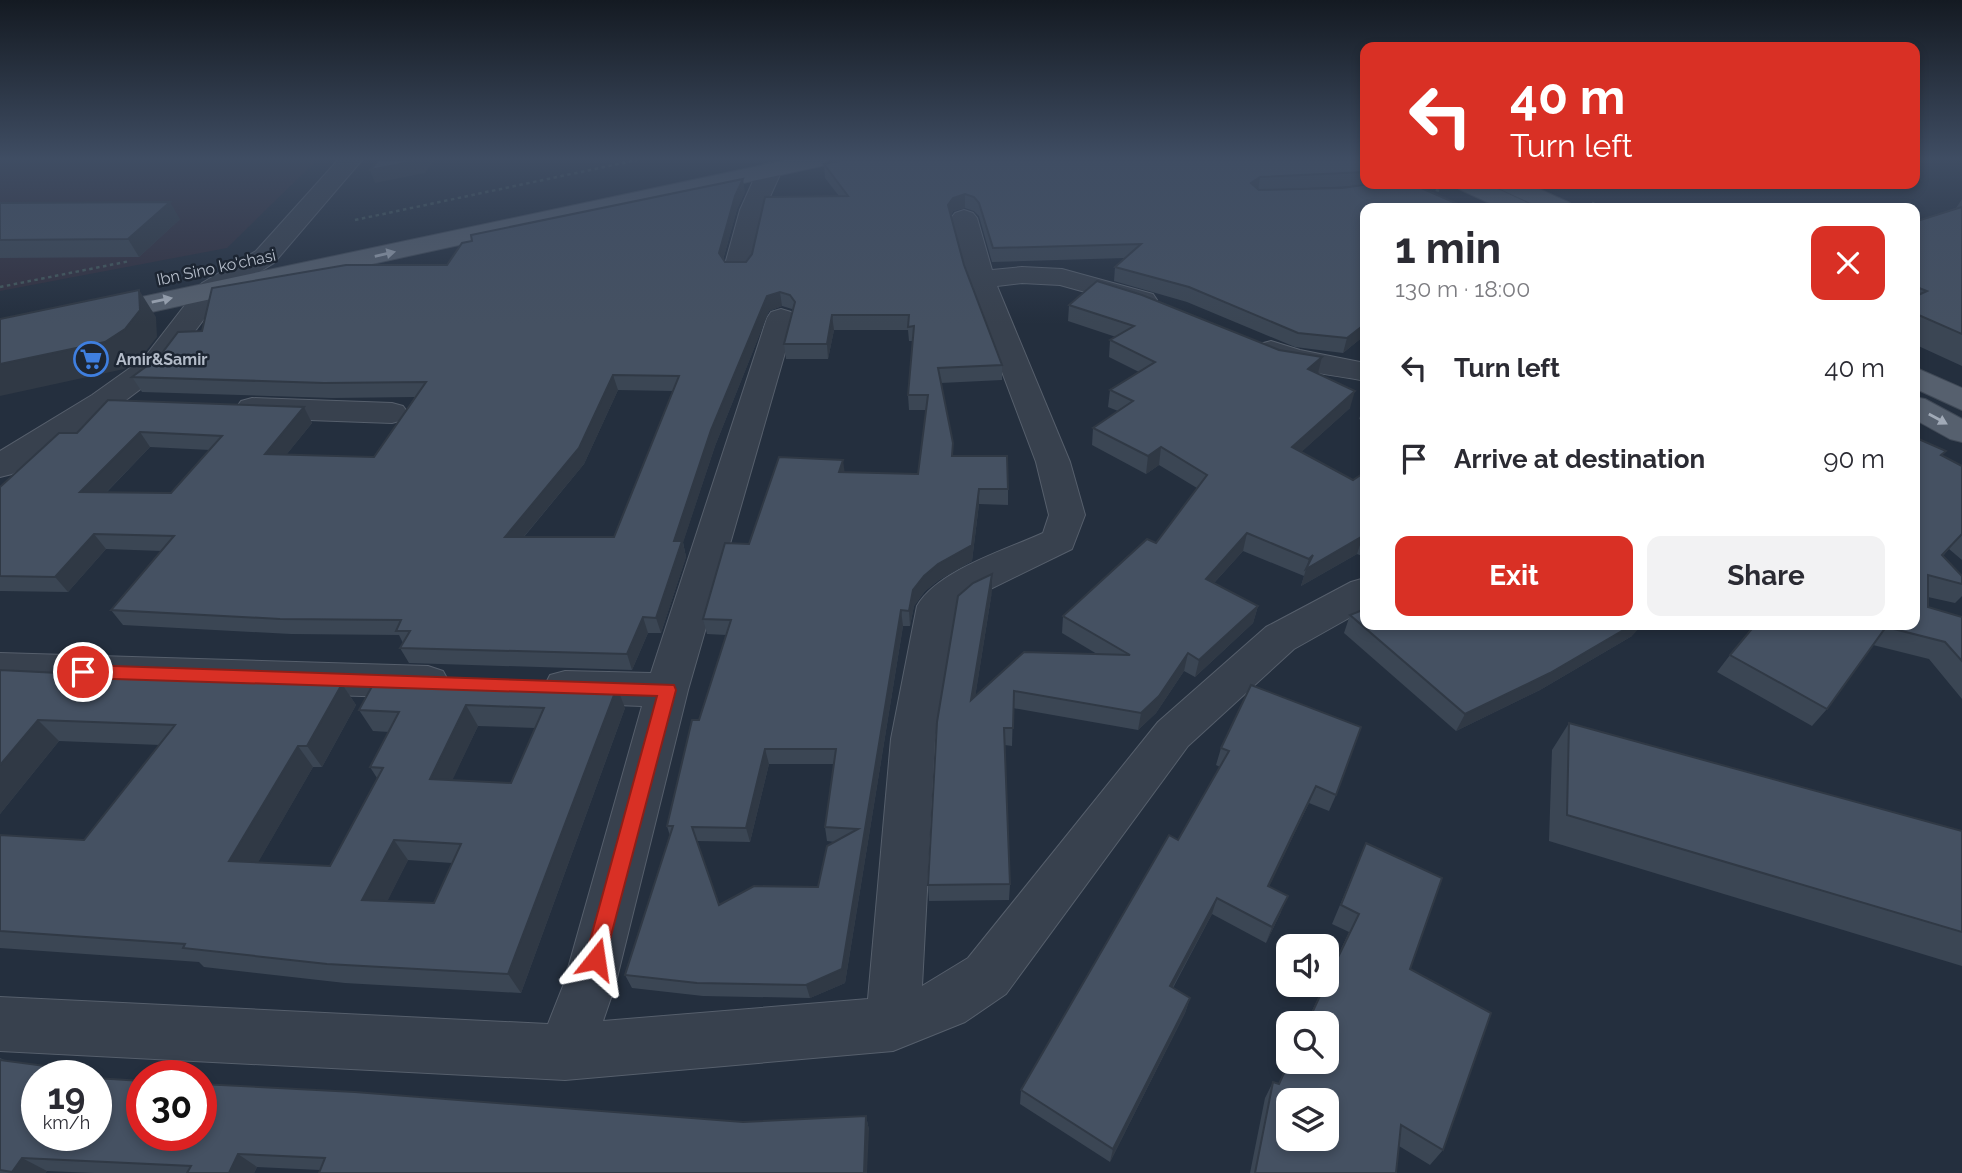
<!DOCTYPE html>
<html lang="en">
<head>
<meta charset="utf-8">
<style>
	body { margin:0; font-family:Raleway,sans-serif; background:#f2f2f3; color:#2b2b33; height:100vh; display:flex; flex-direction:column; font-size:26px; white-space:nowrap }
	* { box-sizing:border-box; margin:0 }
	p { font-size:23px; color:#7c7c81 }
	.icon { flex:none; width:38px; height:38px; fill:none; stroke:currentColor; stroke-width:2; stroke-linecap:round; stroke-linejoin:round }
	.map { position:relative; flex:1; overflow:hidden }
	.panel { position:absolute; left:1360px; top:203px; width:560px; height:427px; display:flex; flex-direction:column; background:#fff; border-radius:14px; box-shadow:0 4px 10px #0003 }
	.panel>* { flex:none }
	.hud { position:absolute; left:1360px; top:42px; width:560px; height:147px; border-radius:14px; box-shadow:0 4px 10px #0003; background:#d93025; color:#fff; overflow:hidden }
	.fabs { position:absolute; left:1276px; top:934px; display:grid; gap:14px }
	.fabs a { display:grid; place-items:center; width:63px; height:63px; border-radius:14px; background:#fff; box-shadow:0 4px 10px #0003; font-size:35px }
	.speed { position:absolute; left:21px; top:1060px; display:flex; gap:14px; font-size:35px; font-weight:700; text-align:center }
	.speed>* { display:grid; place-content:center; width:91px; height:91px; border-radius:50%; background:#fff; box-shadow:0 4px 10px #0003; line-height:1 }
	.speed small { font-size:18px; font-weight:400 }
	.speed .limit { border:10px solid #d22; background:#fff; color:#111 }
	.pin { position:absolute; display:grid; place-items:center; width:60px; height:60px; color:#fff; margin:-30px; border:4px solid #fff; border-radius:50%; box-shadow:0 2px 7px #0007 }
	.me { position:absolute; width:77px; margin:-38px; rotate:15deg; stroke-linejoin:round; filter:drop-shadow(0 0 5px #0008) }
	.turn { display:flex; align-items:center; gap:24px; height:147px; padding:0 35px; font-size:32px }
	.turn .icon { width:91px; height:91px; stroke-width:2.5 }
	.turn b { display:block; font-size:49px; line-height:60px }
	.round { display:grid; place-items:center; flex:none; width:74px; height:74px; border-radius:14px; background:#f2f2f3 }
	.overview { display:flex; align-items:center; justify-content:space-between; height:119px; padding:0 35px }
	h1 { font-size:42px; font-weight:700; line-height:52px }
	.cta { display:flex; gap:14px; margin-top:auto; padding:14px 35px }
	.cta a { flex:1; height:80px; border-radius:14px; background:#d93025; color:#fff; font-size:28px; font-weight:700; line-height:80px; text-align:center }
	.cta a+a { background:#f2f2f3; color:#2b2b33 }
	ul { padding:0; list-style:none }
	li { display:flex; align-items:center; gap:21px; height:91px; padding:0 35px }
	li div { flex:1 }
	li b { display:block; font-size:26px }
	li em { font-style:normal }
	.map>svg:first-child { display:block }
	.medical { fill:#32303f }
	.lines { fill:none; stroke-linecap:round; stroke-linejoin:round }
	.street-casing { stroke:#565f6c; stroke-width:2 }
	.primary-casing { stroke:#414a57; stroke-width:2 }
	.path { stroke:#44595c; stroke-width:2.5; stroke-dasharray:3.5 3.5; stroke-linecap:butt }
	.street { fill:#38414e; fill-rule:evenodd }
	.primary { fill:#56606e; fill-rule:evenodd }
	.wall { fill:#3b4654; fill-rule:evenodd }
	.shaded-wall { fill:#303945 }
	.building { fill:#455162; stroke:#303945; stroke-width:2; fill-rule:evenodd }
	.oneway { fill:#a1aab7 }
	.route { fill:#d93025; stroke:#8d1f18; stroke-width:2 }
	.labels { text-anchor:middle; stroke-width:5; stroke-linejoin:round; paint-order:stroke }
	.far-street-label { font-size:16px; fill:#b4bcc9; stroke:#1d2633 }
	.far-poi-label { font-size:16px; font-weight:bold; fill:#b4bcc9; stroke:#1d2633; text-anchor:start }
</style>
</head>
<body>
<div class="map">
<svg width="1962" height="1173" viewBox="0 0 1962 1173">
	<rect width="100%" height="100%" fill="#242f3e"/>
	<polygon class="medical" points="0,160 317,160 227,248 0,291"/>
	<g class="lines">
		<g class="street-casing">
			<g id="street">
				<polygon points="338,160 362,160 274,263 222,295 166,370 114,409 12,474 0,477 0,451 92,395 144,358 202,283 256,251"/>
				<polygon points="770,163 778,165 782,170 764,210 752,268 748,274 738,276 728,274 724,268 740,210 758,170 762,165"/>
				<path d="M964,210L973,213L977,218L992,270L1022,267L1062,269L1153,294L1157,300L1153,306L1143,308L1060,285L1022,283L997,286L1070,462L1085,515L1072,549L972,598L956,612L935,739L922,986L968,958L1158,722L1266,627L1351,582L1365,578V609L1294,649L1188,746L1006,994L965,1022L893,1051L565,1080L0,1051V997L548,1024L563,986L642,706L565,703L550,699L544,687L550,675L565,671L651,673L767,318L771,312L781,309L791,312L795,318L688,690L615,986L603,1021L868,999L891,739L917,606C938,570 1006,550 1043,533L1049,515L1036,462L967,279L951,218L955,213Z"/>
				<path d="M1271,341L1300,350L1365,363V381C1340,375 1270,370 1256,350L1260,344Z"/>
				<polygon points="252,398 392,403 403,406 408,413 403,420 392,423 252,418 241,415 236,408 241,401"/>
				<polygon points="0,653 428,666 443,671 449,682 443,693 428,698 0,685"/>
			</g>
		</g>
		<g class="primary-casing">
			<g id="primary">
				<polygon points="787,160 829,160 825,165 817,167 0,345 0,327"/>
				<polygon points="1456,184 1487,184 1528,203 1531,208 1500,208 1459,189"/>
				<polygon points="1497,184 1528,184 1570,203 1573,208 1541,208 1500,189"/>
				<polygon points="1914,367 1962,388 1962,410 1914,388"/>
				<polygon points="1914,397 1925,399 1962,419 1962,442 1950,439 1914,419"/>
			</g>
		</g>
		<g class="path">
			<polyline points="1423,184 1439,191"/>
			<polyline points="1592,203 1604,208"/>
			<polyline points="355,220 637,160"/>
			<polyline points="0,287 130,261"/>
		</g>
		<use href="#street" class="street"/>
		<use href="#primary" class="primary"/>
	</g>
	<g class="wall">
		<path d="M1365,160V335L1343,353L1295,347L1187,302L1114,281L1115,267L1125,258L992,262L979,216L974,211L965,208L953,211L951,215L964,265L1002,365V380L941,383L953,443V456L1008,489V505L979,504L972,561L939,580L925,591L914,606L910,626H903L845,983L810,998L703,996L632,988L625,975L670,836L667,826L726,635L707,634L703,619L749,544L844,472L918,474L926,410H909L908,395L913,341H909L908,330H834L828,359H786L784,344L793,311L792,309L782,306L769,311L715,446L683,542L686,557L661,633H648L632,670L409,663L400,648L403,643L399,635L291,634L123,625L111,610L162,551L106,549L68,592L0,591V487L77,433L304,407L312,423L286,455L374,457L415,397L332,398L142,392L132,377L202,331L447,265L745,192L737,209L723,260L725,262H746L839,196L825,178L824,164ZM1356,186L1342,188L1282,189L1333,187ZM618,390L673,391L614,537H524L584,464ZM150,447L210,450L171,493L107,492ZM769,764H834L825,827L827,841L835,842L818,887L719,905L697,841L750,842Z"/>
		<polygon points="1962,199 1962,366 1914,344 1914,222 1956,208"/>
		<polygon points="0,203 180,219 139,257 0,258"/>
		<polygon points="1069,305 1318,373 1350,408 1301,452 1353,480 1365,472 1365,557 1357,554 1301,586 1304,576 1243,551 1214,583 1258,606 1253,623 1195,677 1184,671 1156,713 1138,730 1013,708 1012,746 1005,745 1010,884 1009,900 929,901 928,885 992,591 975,697 1097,654 1062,633 1063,616 1156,543 1197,488 1159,465 1146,474 1092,445 1093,428 1118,411 1108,407 1110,390 1139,372 1109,357 1110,340 1116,337 1068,321"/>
		<polygon points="1365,401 1365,422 1359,419"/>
		<polygon points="1941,456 1962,466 1962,560 1949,549 1943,556 1962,576 1962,596 1955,603 1928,597 1928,607 1962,617 1962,699 1929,659 1873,645 1827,709 1812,726 1717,672 1730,655"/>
		<polygon points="1350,615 1632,636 1540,690 1456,731 1344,633"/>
		<path d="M0,670L80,676L342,684L356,705L322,767H313L258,862L330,866L377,778L370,767L389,732L373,731L359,710L376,679L625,708L521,993L345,983L204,967L199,962L0,948V835L84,840L160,745L59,741L0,814ZM478,726L535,728L511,783L452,780ZM408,860L452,863L434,903L387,901Z"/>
		<polygon points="1569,723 1962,831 1962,966 1549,841 1552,750"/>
		<polygon points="1221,748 1336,795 1329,811 1309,803 1269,886 1281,912 1266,943 1212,914 1173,988 1190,998 1185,1013 1110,1162 1020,1104 1021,1090 1178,840 1220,767 1216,765"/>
		<polygon points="1366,843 1410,969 1443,1150 1430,1165 1399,1146 1396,1173 1250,1173 1265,1098 1273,1082 1279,1083 1288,1062 1326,1062 1326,1024 1306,1024 1324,985 1326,985 1326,981 1349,932 1332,924"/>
		<polygon points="0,1058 37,1076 743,1122 866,1116 869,1130 320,1170 257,1167 254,1173 94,1173 47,1171 45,1173 0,1173"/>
	</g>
	<g class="shaded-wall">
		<polygon points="420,160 435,160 425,173 375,183 370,170"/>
		<polygon points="1365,173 1365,184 1371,184 1362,185"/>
		<polygon points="1260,177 1258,190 1251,183"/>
		<polygon points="743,179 745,192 737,209 721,267 719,253 735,196"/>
		<polygon points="965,194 965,208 953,211 948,219 948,205 953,198"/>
		<polygon points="170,202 180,219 139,257 128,239"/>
		<polygon points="139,290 156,317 157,337 142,356 124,369 0,396 0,364"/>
		<polygon points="780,292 782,306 769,311 715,446 683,543 686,557 661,633 656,618 674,541 711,430 767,296"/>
		<polygon points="832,315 834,330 828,359 827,344"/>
		<polygon points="1365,324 1365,335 1343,353 1347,338"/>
		<polygon points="1322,357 1318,373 1308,369"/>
		<polygon points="613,375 618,390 584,464 511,552 505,537"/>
		<polygon points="1355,391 1350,408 1287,465 1292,447"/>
		<polygon points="304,407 312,423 274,470 265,454"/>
		<polygon points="140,432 150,447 92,507 80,492"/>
		<polygon points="1161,447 1159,465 1146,474 1148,456"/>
		<polygon points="843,460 845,475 839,472"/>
		<polygon points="979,489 979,504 972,561 939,580 925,591 914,606 910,626 909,611 913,590 924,576 938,564"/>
		<polygon points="1247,533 1243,551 1202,596 1206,579"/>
		<polygon points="94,534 106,549 68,592 55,577"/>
		<polygon points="1363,536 1357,554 1301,586 1309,559 1313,555"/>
		<polygon points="992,574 992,591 972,717 971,700"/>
		<polygon points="1258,606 1253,623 1195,677 1199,660"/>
		<polygon points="901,610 903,626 845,983 810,998 806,985 842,969"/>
		<polygon points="643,617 648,633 632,670 627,654"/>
		<polygon points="1632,625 1642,625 1632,636 1540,690 1456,731 1465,714"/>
		<polygon points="1188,653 1184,671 1156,713 1138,730 1141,713"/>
		<polygon points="342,684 356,705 322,767 307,746"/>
		<polygon points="617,687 625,708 521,993 508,974"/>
		<polygon points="466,705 478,726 443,800 430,779"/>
		<polygon points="38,720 59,741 0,814 0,765"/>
		<polygon points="298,746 313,767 248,880 229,861"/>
		<polygon points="765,749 769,764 750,842 746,828"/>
		<polygon points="1316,786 1309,803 1262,902 1268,886"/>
		<polygon points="394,840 408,860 378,920 362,900"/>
		<polygon points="1288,896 1281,912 1266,943 1272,927"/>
		<polygon points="1217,898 1212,914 1165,1001 1170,986"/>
		<polygon points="1190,998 1185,1013 1110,1162 1113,1149"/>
		<polygon points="83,1071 91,1076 80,1076"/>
		<polygon points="866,1116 869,1130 867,1173 864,1173"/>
		<polygon points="238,1154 257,1167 254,1173 229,1173"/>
		<polygon points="22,1158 47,1171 45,1173 14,1173 12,1172"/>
	</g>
	<g class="building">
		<polygon points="379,160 420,160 370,170"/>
		<path d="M845,160H1365V172L1260,177L1251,183L1259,190L1342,188L1370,184H1412L1467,208H1365V324L1347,338L1298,333L1189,287L1115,267L1141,244L993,248L979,203L974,197L965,194L953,198L948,205L964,265L1002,365L938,368L953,443L952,456H1007L1008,489H979L972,545L938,564L924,576L913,590L909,611L901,610L842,969L806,985L697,983L625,975L673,826H667L692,720H699L731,620L703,619L725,543L749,544L779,457L843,460L839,472L918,474L928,395H908L914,326L908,327L909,315H832L827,344H784L795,302L790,295L780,292L767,296L711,430L674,541H682L656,618L643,617L627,654L400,648L410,631H396L401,620L280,619L111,610L174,536L94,534L55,577L0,576V487L59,433H77L108,400L304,407L265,454L374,457L426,382L324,383L132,377L159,357L178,332L202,331L212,288L346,265H447L462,243L472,241L471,235L743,179L735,196L719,253L725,262H746L752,254L765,197L848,196L824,164ZM613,375L679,376L614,537H505L579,448ZM140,432L222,436L171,493L80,492ZM765,749H836L825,827L858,829L827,846L818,887L754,886L719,905L692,827L746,828Z"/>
		<polygon points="170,202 128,239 0,240 0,203"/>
		<polygon points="1962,207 1962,334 1914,313 1914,297 1927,291 1914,286 1914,222"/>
		<polygon points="1097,281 1142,295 1279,350 1322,357 1308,369 1355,391 1292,447 1353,480 1365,472 1365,537 1363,536 1306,569 1313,555 1309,559 1247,533 1206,579 1258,606 1199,660 1188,653 1159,696 1141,713 1014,691 1013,728 1004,728 1010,884 928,885 937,722 958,596 973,583 992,574 971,700 1024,652 1130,655 1063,616 1147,539 1156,543 1207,475 1161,447 1148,456 1093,428 1133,401 1110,390 1155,362 1110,340 1134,326 1069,305"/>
		<polygon points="139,290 140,310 125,329 105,342 0,364 0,319"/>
		<polygon points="1914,437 1946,451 1941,455 1962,466 1962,534 1942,555 1962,576 1962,584 1928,575 1928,607 1962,617 1962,661 1945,642 1886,627 1827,709 1730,655 1755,625 1914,625"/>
		<polygon points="1365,609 1365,625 1632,625 1550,673 1465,714 1350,615"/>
		<path d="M0,670L78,674L76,676L342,684L307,746H298L229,861L330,866L383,768L370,767L399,712L359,710L376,679L617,687L508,974L327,964L183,948L185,944L0,931V835L84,840L175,725L38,720L0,765ZM466,705L544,708L511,783L430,779ZM394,840L461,844L434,903L362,900Z"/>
		<polygon points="1251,685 1361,727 1336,795 1316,786 1268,886 1288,896 1272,927 1217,898 1170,986 1190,998 1113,1149 1021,1090 1169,835 1178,840 1229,751 1221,748"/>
		<polygon points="1569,723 1962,831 1962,932 1567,815"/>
		<path d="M1366,843L1442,878L1410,969L1491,1013L1443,1150L1401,1125L1396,1173H1255L1273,1082L1279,1084L1289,1062H1326V1024H1307L1325,985H1326V982L1359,914L1341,905ZM1288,1101H1326V1139H1288Z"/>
		<polygon points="0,1060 83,1071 80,1076 37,1076 37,1136 96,1136 96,1078 142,1081 142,1136 201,1136 201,1084 355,1092 743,1122 866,1116 864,1173 319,1173 325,1158 238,1154 229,1173 187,1173 191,1166 22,1158 12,1172 0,1170"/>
	</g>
	<defs><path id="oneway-solid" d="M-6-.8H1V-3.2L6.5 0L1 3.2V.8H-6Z" transform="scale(1.75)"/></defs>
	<g class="oneway">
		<use href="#oneway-solid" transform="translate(385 254) rotate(-13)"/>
		<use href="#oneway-solid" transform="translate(162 300) rotate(-12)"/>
		<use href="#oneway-solid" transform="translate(1938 419) rotate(29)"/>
	</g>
	<linearGradient id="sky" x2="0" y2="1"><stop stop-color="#141a22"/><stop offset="0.49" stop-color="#3f4d63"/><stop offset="1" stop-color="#3f4d63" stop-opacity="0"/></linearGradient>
	<rect width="1962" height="324" fill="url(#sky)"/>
	<polygon class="route" points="83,665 674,685 676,690 603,966 596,969 588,966 585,959 657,696 83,678 77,676 75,672 77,667"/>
	<defs>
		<g id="supermarket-ring" transform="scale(1.75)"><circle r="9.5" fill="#1d2633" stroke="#3f7fe0" stroke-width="1.5"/><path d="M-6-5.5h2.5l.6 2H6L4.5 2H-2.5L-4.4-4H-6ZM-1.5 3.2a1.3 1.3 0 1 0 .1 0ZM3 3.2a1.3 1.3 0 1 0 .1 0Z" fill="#3f7fe0"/></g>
	</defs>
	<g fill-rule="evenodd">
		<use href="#supermarket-ring" x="91" y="359"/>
	</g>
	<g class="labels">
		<g class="far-street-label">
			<text transform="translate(216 267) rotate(-12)" y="6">Ibn Sino ko'chasi</text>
		</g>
		<g class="far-poi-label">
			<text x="116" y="365">Amir&amp;Samir</text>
		</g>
	</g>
</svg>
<div class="fabs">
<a><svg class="icon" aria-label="sound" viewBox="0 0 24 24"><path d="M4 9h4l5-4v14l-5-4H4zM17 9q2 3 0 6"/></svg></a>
<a><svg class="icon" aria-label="search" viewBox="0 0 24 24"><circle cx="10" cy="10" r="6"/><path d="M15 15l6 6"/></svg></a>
<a><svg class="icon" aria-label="layers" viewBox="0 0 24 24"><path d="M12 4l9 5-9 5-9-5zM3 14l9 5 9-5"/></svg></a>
</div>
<div class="speed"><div>19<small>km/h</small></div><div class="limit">30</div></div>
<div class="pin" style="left:83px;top:672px;background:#d93025"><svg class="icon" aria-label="arrive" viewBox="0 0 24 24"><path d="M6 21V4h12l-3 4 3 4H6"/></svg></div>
<svg class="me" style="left:596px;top:959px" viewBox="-20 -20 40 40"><path d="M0-17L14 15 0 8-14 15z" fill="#d93025" stroke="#fff" stroke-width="4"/></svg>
<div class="hud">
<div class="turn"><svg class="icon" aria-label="left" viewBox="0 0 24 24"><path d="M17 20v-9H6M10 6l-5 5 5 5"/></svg><div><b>40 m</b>Turn left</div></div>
</div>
<section class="panel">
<div class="overview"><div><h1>1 min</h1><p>130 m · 18:00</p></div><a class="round" style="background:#d93025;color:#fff"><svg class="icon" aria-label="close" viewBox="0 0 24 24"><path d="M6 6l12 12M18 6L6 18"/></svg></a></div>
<ul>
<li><svg class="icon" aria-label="left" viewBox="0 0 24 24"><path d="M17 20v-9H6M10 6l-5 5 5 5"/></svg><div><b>Turn left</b></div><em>40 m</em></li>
<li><svg class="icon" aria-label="arrive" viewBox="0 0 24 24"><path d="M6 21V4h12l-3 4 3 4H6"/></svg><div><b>Arrive at destination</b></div><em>90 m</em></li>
</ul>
<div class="cta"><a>Exit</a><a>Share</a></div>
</section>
</div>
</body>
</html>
